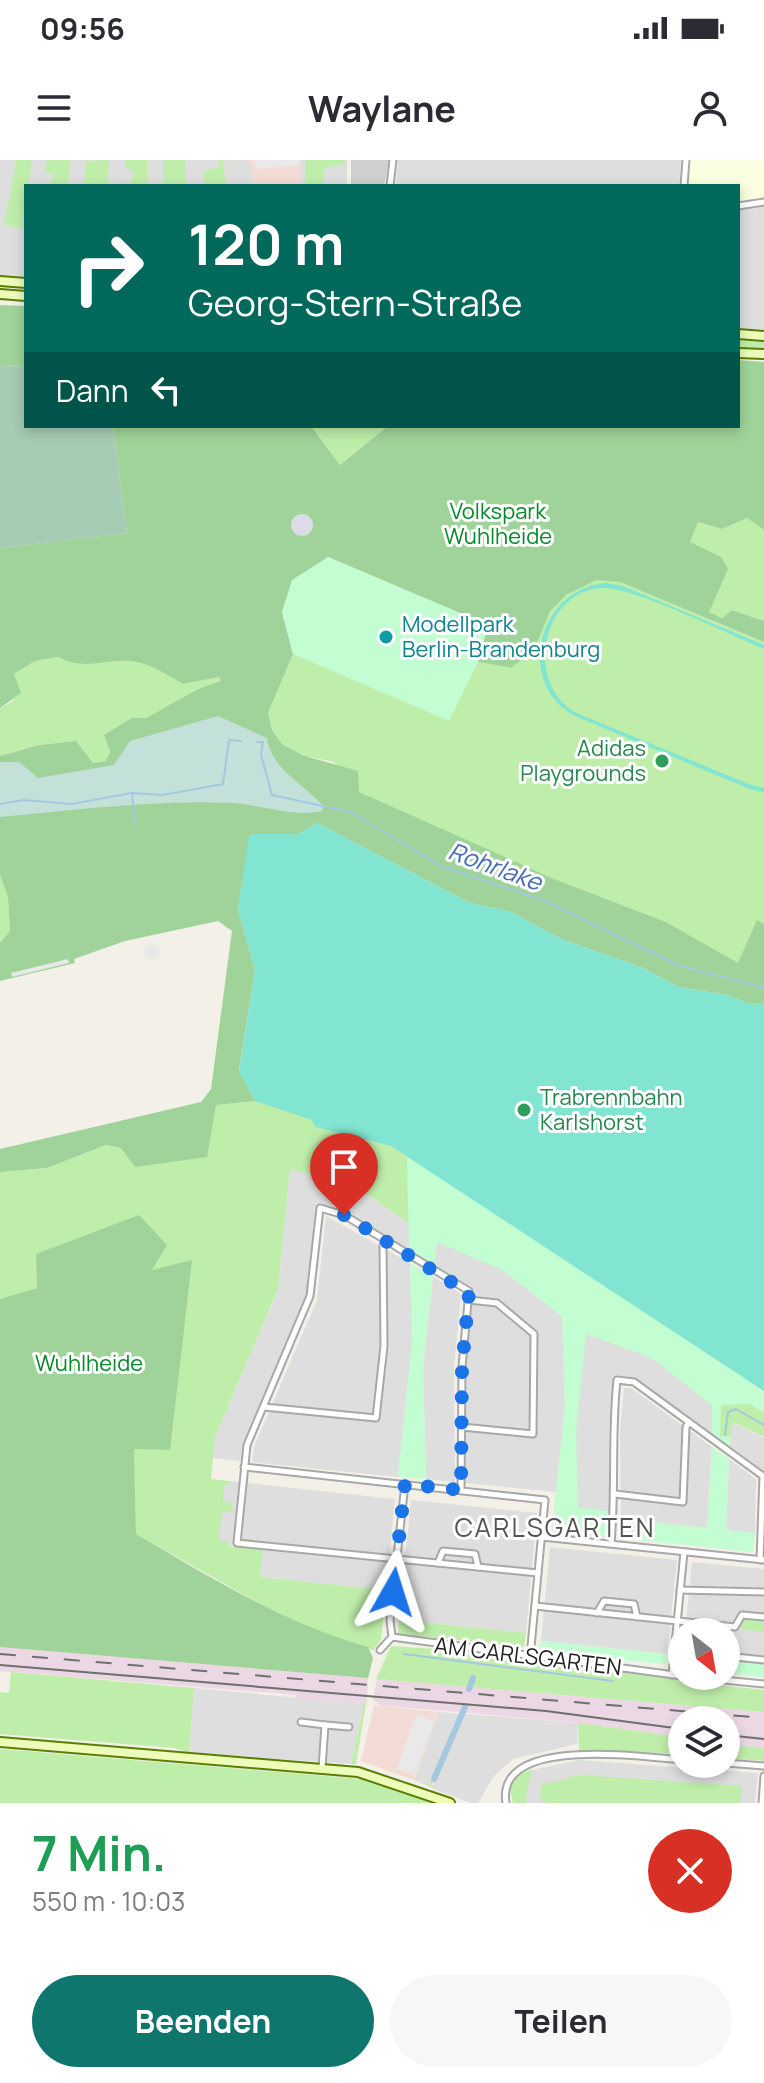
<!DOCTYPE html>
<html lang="de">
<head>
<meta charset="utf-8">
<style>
	body { margin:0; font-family:Manrope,sans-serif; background:#f7f7f7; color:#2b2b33; height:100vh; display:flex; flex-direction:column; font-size:30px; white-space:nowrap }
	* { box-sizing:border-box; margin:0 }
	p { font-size:26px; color:#7c7c81 }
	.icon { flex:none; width:44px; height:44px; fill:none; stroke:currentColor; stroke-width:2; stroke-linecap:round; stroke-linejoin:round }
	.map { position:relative; height:1643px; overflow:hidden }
	.side { display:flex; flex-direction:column; background:#fff; flex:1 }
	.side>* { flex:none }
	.guide { position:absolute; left:24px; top:24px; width:716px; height:244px; border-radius:0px; box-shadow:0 4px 12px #0003; background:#00695c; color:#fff; overflow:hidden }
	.needle { width:52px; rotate:149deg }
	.controls { position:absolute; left:668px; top:1458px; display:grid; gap:16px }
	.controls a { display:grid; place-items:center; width:72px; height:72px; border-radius:50%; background:#fff; box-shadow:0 4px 12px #0003; font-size:40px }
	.pin { position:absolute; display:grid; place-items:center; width:68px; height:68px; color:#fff; margin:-82px -34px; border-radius:50% 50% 50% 0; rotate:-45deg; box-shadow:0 0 8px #0007 }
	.pin .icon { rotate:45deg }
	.me { position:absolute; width:88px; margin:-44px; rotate:6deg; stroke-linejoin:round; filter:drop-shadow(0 0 6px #0008) }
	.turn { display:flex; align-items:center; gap:28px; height:168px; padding:0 32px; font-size:36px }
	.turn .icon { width:104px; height:104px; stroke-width:2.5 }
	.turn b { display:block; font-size:56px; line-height:68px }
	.then { display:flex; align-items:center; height:76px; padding:0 32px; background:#0003; gap:16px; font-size:30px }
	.round { display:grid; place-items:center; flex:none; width:84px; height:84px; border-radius:42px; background:#f7f7f7 }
	.overview { display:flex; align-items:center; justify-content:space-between; height:136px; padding:0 32px }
	h1 { font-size:48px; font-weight:700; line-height:60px; color:#1e9e55 }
	.action { display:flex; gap:16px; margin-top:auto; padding:16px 32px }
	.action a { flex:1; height:92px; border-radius:48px; background:#0f766e; color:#fff; font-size:32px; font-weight:700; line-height:92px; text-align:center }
	.action a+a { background:#f7f7f7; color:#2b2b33 }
	.status { display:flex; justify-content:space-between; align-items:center; height:56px; padding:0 40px; background:#fff; direction:ltr }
	.status svg { height:22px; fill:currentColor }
	header { display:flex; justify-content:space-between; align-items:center; height:104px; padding:0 32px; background:#fff; font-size:36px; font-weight:700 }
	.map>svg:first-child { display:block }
	.residential { fill:#dfdede }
	.commercial { fill:#f3dcd6 }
	.industrial { fill:#ebd8e4 }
	.education { fill:#faffe2 }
	.religious { fill:#cfcfcf }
	.grass { fill:#bfeeaa }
	.forest { fill:#9fd399 }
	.wetland { fill:#c3e1d8 }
	.cemetery { fill:#a6ccb3 }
	.park { fill:#c3fdd2 }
	.pitch { fill:#81e5d1 }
	.parking { fill:#e9e9e9 }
	.plaza { fill:#dddbe8 }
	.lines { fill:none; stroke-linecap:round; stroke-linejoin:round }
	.stream { stroke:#a5c8e1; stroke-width:2 }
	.canal { stroke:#a5c8e1; stroke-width:6 }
	.street-casing { stroke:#a8a8a8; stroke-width:9 }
	.secondary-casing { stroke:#5a7f00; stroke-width:12 }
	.street { stroke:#fff; stroke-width:5 }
	.secondary { stroke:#edfdb9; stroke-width:8 }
	.tram { stroke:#6f6f6f; stroke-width:2 }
	.rail { stroke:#6f6f6f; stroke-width:2; stroke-dasharray:16 16; stroke-linecap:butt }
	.route { stroke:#1a73e8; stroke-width:14; stroke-dasharray:0 25.2 }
	.culture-dot { fill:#0f9aa8; stroke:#fff; stroke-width:3 }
	.leisure-dot { fill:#2e9e5b; stroke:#fff; stroke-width:3 }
	.labels { text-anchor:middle; stroke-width:6; stroke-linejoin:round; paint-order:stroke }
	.park-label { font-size:22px; fill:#058929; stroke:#fff }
	.culture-label { font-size:22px; fill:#0d838f; stroke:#fff; text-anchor:start }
	.leisure-label { font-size:22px; fill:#27864d; stroke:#fff; text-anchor:end }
	.street-label { font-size:22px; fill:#212121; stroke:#fff }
	.water-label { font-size:24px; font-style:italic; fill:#4669b8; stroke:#fff }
	.quarter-label { font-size:26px; letter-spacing:2px; fill:#545454; stroke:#fff }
</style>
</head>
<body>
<div class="status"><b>09:56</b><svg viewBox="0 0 49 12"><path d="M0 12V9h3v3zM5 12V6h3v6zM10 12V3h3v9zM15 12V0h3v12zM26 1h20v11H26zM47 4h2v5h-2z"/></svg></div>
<header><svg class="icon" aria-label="menu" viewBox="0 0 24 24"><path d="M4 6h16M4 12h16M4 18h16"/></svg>Waylane<svg class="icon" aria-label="person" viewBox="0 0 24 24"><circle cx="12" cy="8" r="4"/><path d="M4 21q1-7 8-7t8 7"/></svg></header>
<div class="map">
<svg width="764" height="1643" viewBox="0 0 764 1643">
	<rect width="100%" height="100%" fill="#f2f0e7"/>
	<g class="residential">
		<polygon points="0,0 347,0 347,26 26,26 26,118 0,116"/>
		<polygon points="398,0 681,0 679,26 396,26"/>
		<polygon points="764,46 764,172 738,172 738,50"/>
		<polygon points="290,1009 352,1024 409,1063 409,1090 336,1046 316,1044 306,1137 243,1284 241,1301 213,1298 215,1277 278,1130"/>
		<polygon points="326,1056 410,1103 412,1183 398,1317 252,1302 254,1287 317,1140"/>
		<polygon points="436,1082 503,1110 562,1156 565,1245 556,1332 465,1323 465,1209 473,1128 434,1104"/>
		<polygon points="433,1116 461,1134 454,1207 455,1322 426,1319 423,1207"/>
		<polygon points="586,1173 652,1198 712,1245 712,1274 635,1218 614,1216 609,1271 610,1351 578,1348 576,1269"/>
		<polygon points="624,1228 631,1228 712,1287 707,1368 621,1359 620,1271"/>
		<polygon points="732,1262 764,1278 764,1311 730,1286"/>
		<polygon points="729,1299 756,1319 755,1373 726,1370"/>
		<polygon points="210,1319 395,1339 386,1430 260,1417 262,1389 204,1383"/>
		<polygon points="411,1340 537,1353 526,1473 399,1460"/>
		<polygon points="550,1387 677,1400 667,1494 541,1481"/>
		<polygon points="692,1402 764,1409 764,1502 726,1498 726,1472 685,1472"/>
		<polygon points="194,1528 364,1544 351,1604 189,1593"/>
		<polygon points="439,1552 461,1554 428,1626 414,1620"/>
		<polygon points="465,1554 578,1563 577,1584 513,1599 494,1616 478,1643 471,1643 431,1628"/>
		<polygon points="579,1600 758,1613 755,1643 524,1643 527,1611"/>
	</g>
	<g class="commercial">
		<polygon points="246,0 300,0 301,26 248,26 253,21 251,4"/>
		<polygon points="374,1545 439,1552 413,1620 361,1601"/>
	</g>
	<g class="industrial">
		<polygon points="0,1487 368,1518 367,1538 364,1544 296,1538 296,1535 0,1511"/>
		<polygon points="377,1519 764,1552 764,1588 726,1584 726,1560 682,1560 682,1577 578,1563 379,1545 373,1539"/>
	</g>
	<polygon class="education" points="690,0 764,0 764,38 738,42 738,26 687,26"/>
	<polygon class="religious" points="351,0 389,0 384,26 351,26"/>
	<g class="grass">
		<polygon points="16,0 32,0 22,64 26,69 4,65"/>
		<polygon points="47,0 70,0 68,26 44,26 50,24 54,14 45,13"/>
		<polygon points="109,0 108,26 84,23 86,1"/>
		<polygon points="125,0 147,0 147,26 124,26 127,22 130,25 134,11 125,8"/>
		<polygon points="163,0 185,0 186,26 163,26"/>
		<polygon points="219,0 223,0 226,26 205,26 204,11 219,7"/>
		<polygon points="305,0 345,0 345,4 325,8 323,26 305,26"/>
		<polygon points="738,179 764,179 764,191 738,188"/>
		<polygon points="311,266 388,266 340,305"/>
		<polygon points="747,358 764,370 764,461 732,450 722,458 709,452 690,383 697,362 722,369"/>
		<path d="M596,419L620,422L764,482V764L757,761L739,804L666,762L554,719L410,657L359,632L334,602L302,595L282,584L272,570L268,553L293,494L319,504L473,512L478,502L511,508C544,483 532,482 549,452C559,436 579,427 596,419Z"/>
		<path d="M58,497C83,511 105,499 132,501C150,503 167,515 183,524L219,517L222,522L198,529L146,558L132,559L104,575L110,592L107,601L93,603L76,581L39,585L0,596V548L13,541L14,514L35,501Z"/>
		<polygon points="0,715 8,737 10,771 0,783"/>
		<polygon points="255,941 313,960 315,967 391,986 764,1231 764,1277 733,1262 729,1286 712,1274 712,1245 652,1198 586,1174 576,1270 578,1347 610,1351 607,1377 552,1372 565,1245 562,1155 502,1110 437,1082 434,1104 409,1090 409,1063 352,1024 290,1009 278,1129 215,1277 211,1319 235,1322 225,1324 223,1341 233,1343 232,1352 222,1351 219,1380 229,1382 229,1386 263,1389 260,1417 386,1430 381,1480 373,1490 327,1476 266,1447 136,1374 134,1289 169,1290 172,1267 151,1111 37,1128 0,1139 0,1012 47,1008 106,985 121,988 215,945"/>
		<polygon points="742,1458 764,1460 764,1472 741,1469"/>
		<polygon points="399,1460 526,1473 524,1487 398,1474"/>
		<polygon points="391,1486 495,1493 537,1504 635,1514 637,1511 679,1521 764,1530 764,1552 376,1519"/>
		<polygon points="11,1512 194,1528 189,1593 175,1588 0,1574 0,1532 9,1533"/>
		<polygon points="367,1538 356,1604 351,1604 364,1544"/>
		<polygon points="461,1554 465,1554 431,1627 428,1626"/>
		<polygon points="578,1563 682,1577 682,1594 579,1590"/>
		<polygon points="726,1584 764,1588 764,1601 726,1598"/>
		<polygon points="0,1589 362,1619 435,1643 0,1643"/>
		<polygon points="532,1610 525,1640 528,1643 513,1643 509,1626 520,1613"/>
		<polygon points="579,1615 742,1626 740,1643 545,1643 540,1638 541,1625"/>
	</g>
	<g class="forest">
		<polygon points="0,145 26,146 26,206 0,205"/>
		<path d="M738,200L764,202V370L747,358L722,369L698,362L690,382L721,397L728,409L709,452L722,458L732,450L764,461V482L620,422L596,420L566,435L550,451L534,490L511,508L478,502L488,465L328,397L282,452L293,494L268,553L272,570L282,584L302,595L358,611L359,632L554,719L666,762L738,803L757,760L764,764V843H747L727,835L678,827L643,808L561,779L511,752L470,743L317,663L299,674H251L238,749L255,810L239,910L255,941L216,945L207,997L135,1007L121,988L106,985L47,1008L0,1012V989L201,942L211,929L232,771L218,761L125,781L74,799L75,803L0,821V783L10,771L8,737L0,715V596L39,585L76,581L93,603L106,601L110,592L104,575L132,558H146L198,529L221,521L219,517L183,524C167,515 150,503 131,501C105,499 83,511 58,497L35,501L14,514L21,533L0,548V388L127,373L113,266H311L340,305L388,266H738Z"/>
		<path d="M139,1055L167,1085L152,1110L192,1100L170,1290L134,1289L136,1374C210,1417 285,1464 368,1487L373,1498L368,1518L0,1487V1139L37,1128L36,1094Z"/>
	</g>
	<path class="wetland" d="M218,556L267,578C272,610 303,623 323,646V651C292,658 264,645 232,643C159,639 74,650 0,657V602H19L38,618L114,605L130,581Z"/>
	<polygon class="cemetery" points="0,205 26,206 26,266 113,266 127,373 0,388"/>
	<g class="park">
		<polygon points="328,397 488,465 478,502 449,561 293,494 282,452 292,420"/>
		<polygon points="407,996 764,1231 764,1253 750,1244 721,1245 720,1276 730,1277 729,1286 712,1274 712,1245 652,1198 586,1174 576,1269 578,1348 610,1351 607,1377 552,1372 565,1245 562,1156 502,1110 437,1082 434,1104 409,1090"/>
		<polygon points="410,1103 433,1116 423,1207 426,1319 398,1317 412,1183"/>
		<polygon points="712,1287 729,1299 726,1370 755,1373 753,1392 618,1378 621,1359 707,1368"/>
		<polygon points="541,1481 667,1494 666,1504 539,1492"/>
		<polygon points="726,1498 764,1502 764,1517 726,1513"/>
	</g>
	<g class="pitch">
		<path d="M606,423L623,426L764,485V489C730,475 636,428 604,428C540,429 523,528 579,554L751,625L764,628V632L752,630L575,556C514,524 538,428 606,423Z"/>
		<polygon points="317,663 470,743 511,752 561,779 643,808 678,827 727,835 747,843 764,843 764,1231 391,986 315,967 312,960 255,941 239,911 255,810 238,749 248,682 250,674 299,674"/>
	</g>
	<g class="parking">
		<polygon points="254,0 300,0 300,5 256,9"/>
		<circle cx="152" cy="792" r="9"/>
		<polygon points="68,799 69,803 12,817 11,813"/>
		<polygon points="416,1555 434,1561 414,1614 397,1609"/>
	</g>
	<circle class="plaza" cx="302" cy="365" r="11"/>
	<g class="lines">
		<g class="stream">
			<polyline points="257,582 263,582 261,595 272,635 350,652 441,706 545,741 678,805 764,828"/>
			<polyline points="0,644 23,640 72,644 131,633"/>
			<polyline points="135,666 132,633 162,635 223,624 229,580 241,581"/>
			<polyline points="725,1275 728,1252 736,1249 764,1265"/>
			<polyline points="404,1494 613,1521"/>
		</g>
		<g class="canal">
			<polyline points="469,1529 473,1518"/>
			<polyline points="434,1619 465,1547"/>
		</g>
		<g class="street-casing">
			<g id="street">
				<polyline points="390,26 393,0"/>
				<polyline points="684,26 686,0"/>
				<polyline points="738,46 764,42"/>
				<polyline points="264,1247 376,1258 384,1186 383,1085 386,1080"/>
				<polyline points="462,1267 533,1274 534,1174 497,1143 469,1140"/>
				<polyline points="244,1307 545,1340 530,1497"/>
				<polyline points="461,1330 462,1207 469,1131 344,1055 320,1048 310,1136 247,1285 237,1383 538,1413"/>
				<polyline points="615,1334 683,1342 686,1267 689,1262"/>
				<polyline points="542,1377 764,1400"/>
				<path d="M611,1384C616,1329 611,1275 617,1220L634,1222L763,1316L760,1400"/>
				<polyline points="438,1403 443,1391 475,1394 478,1407"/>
				<polyline points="680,1430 764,1432"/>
				<polyline points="535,1446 735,1467 742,1455 764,1457"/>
				<polyline points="597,1453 604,1441 634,1444 637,1457"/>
				<polyline points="392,1477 390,1460 405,1324"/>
				<polyline points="380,1490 392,1477 682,1516"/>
				<polyline points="726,1496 764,1500"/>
				<polyline points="672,1515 684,1392"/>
				<polyline points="683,1516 764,1524"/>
				<polyline points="301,1562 325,1565"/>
				<polyline points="726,1603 764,1606"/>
				<polyline points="322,1608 325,1565 349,1567"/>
				<path d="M506,1643C495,1575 642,1597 682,1600"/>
				<polyline points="762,1643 764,1616"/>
			</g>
		</g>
		<g class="secondary-casing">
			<g id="secondary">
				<polyline points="0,121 26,123"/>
				<polyline points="0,134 26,136"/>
				<polyline points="738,174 764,176"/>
				<polyline points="738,193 764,194"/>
				<polyline points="0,1582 358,1612 450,1643"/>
			</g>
		</g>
		<use href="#street" class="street"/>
		<use href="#secondary" class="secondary"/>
		<g class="tram">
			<polyline points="0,1505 546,1551 682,1569"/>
			<polyline points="726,1575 764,1579"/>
		</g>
		<polyline class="rail" points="0,1494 764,1558"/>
	</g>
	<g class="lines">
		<polyline class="route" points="344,1055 469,1133 462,1207 461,1330 405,1324 393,1432"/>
	</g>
	<circle class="culture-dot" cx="386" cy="477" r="8"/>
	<g class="leisure-dot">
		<circle cx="662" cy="601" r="8"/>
		<circle cx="524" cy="950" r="8"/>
	</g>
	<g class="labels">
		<g class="park-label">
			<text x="498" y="359">Volkspark<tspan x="498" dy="25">Wuhlheide</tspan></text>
			<text x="89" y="1211">Wuhlheide</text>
		</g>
		<g class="culture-label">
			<text x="402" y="472">Modellpark<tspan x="402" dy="25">Berlin-Brandenburg</tspan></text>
		</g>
		<g class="leisure-label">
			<text x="646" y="596">Adidas<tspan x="646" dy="25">Playgrounds</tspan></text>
			<text x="540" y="945" text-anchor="start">Trabrennbahn<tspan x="540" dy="25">Karlshorst</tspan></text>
		</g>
		<g class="street-label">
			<text transform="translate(528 1496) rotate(7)" y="8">AM CARLSGARTEN</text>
		</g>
		<g class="water-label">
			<text transform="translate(495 707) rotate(20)" y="8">Rohrlake</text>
		</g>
		<g class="quarter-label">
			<text x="555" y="1377">CARLSGARTEN</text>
		</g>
	</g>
</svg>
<div class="controls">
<a><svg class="needle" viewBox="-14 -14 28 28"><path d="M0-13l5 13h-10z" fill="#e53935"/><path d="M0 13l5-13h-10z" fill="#7c7c81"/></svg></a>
<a><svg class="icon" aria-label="layers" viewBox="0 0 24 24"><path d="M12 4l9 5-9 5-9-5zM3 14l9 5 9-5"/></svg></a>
</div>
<div class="pin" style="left:344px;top:1055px;background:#d93025"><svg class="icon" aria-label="arrive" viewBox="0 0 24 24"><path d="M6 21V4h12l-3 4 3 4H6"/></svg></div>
<svg class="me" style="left:393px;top:1432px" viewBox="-20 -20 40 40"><path d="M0-17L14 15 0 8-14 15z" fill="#1a73e8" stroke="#fff" stroke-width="4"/></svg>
<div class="guide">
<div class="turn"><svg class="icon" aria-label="right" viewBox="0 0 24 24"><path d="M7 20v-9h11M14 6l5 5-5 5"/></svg><div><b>120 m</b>Georg-Stern-Straße</div></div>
<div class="then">Dann<svg class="icon" aria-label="left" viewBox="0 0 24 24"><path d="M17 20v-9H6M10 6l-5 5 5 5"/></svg></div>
</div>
</div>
<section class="side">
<div class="overview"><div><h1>7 Min.</h1><p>550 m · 10:03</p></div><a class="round" style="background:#d93025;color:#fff"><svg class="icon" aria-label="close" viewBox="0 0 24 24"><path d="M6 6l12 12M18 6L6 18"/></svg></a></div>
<div class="action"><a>Beenden</a><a>Teilen</a></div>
</section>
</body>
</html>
